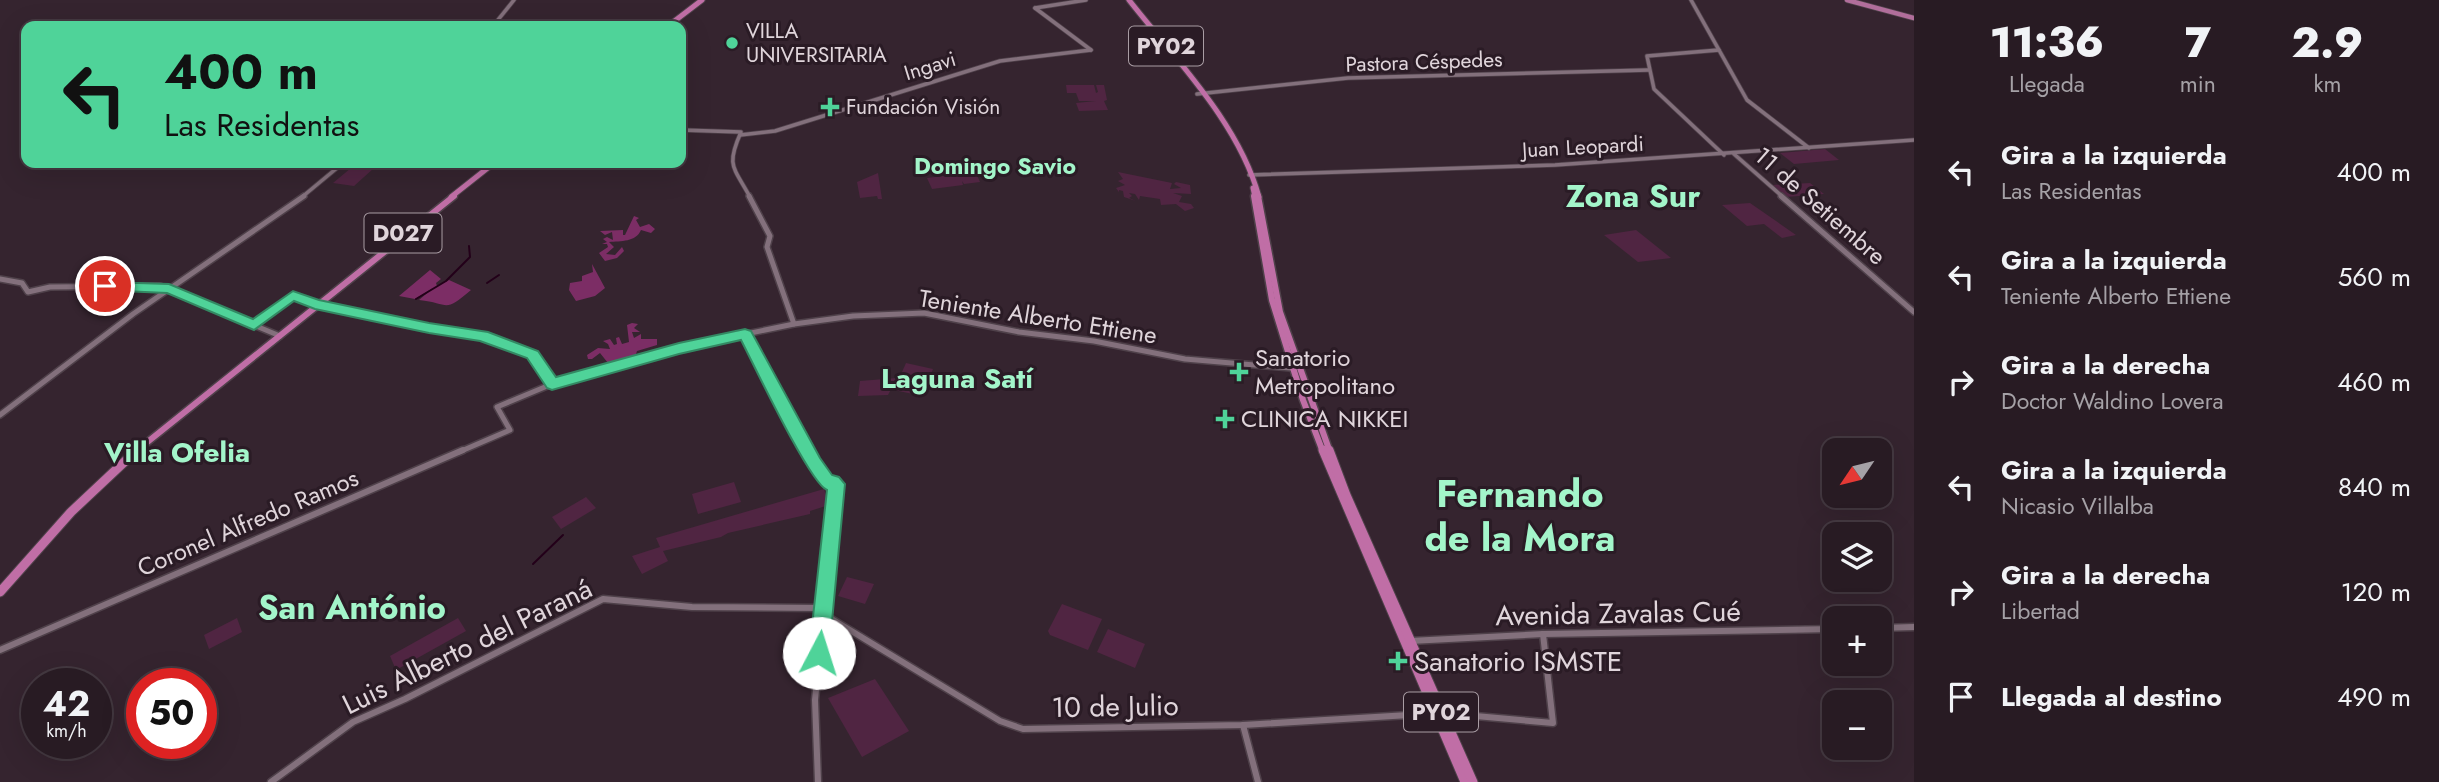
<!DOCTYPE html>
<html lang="es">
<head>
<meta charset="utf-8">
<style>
	body { margin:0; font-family:Jost,sans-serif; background:#30242b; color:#f1f3f6; height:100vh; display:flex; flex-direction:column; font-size:26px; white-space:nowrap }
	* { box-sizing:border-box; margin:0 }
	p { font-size:23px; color:#a5a1a6 }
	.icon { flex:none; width:38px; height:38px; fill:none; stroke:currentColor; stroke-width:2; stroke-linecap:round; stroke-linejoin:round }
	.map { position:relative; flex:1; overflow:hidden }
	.side { display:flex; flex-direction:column; background:#281b23; width:525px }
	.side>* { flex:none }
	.guide { position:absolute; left:21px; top:21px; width:665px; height:147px; border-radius:14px; box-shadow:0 7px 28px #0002,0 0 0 2px #443941; background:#4fd399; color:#111; overflow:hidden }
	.needle { width:46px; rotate:235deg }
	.buttons { position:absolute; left:1822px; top:438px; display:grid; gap:14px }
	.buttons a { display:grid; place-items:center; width:70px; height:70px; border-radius:14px; background:#281b23; box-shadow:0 7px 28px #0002,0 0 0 2px #443941; font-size:35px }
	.speed { position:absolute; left:21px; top:668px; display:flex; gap:14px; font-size:35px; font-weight:700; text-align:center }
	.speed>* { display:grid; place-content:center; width:91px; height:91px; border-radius:50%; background:#281b23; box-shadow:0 7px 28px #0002,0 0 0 2px #443941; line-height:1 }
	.speed small { font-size:18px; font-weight:400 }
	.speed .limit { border:10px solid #d22; background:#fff; color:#111 }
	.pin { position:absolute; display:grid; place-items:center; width:60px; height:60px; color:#fff; margin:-30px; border:4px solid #fff; border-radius:50%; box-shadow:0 2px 7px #0007 }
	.me { position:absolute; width:77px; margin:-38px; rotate:5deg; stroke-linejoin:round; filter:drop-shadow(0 0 5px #0008) }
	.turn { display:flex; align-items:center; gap:24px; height:147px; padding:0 28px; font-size:32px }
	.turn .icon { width:91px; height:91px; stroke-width:2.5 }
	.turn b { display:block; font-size:49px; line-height:60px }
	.eta { display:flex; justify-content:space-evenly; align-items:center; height:119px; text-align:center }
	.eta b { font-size:42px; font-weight:800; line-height:49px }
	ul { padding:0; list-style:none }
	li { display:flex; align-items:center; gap:21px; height:105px; padding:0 28px }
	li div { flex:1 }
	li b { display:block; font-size:26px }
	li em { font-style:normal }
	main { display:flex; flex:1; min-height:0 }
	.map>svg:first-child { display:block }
	.green { fill:#502542 }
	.forest { fill:#7c2d65 }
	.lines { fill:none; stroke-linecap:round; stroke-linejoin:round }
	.stream { stroke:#230019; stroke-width:2 }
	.secondary-far2-casing { stroke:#4f414a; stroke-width:5 }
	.secondary-far1-casing { stroke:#4f414a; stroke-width:8 }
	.secondary-casing { stroke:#4f414a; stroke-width:9 }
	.primary-casing { stroke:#4f414a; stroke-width:6 }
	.trunk-far2-casing { stroke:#4f414a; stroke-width:7 }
	.trunk-far1-casing { stroke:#4f414a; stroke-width:9 }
	.trunk-casing { stroke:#4f414a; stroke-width:11 }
	.secondary-far2 { stroke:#83707c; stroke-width:3.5 }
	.secondary-far1 { stroke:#83707c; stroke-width:5 }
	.secondary { stroke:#83707c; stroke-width:6 }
	.primary { stroke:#b16e9b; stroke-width:4.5 }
	.trunk-far2 { stroke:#c06ea6; stroke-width:5 }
	.trunk-far1 { stroke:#c06ea6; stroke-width:6 }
	.trunk { stroke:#c06ea6; stroke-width:9 }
	.route { fill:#4fd399; stroke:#338963; stroke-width:2 }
	.poi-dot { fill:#4fd399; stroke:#2a1b25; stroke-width:2.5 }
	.labels { text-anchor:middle; stroke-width:6; stroke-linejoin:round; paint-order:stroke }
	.far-poi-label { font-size:21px; fill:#e0d5db; stroke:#2a1b25; text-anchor:start }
	.far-street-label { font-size:21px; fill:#e0d5db; stroke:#2a1b25 }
	.shield { fill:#2a1b25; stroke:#a99da4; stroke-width:2 }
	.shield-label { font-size:23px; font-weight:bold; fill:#e0d5db }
	.far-quarter-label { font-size:23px; font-weight:bold; fill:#a3f5ca; stroke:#2a1b25 }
	.street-label { font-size:24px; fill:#e0d5db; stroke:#2a1b25 }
	.poi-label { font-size:24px; fill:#e0d5db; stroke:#2a1b25; text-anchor:start }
	.quarter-label { font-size:28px; font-weight:bold; fill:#a3f5ca; stroke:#2a1b25 }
	.near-street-label { font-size:28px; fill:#e0d5db; stroke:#2a1b25 }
	.near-poi-label { font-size:28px; fill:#e0d5db; stroke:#2a1b25; text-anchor:start }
	.district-label { font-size:32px; font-weight:bold; fill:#a3f5ca; stroke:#2a1b25 }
	.near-quarter-label { font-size:33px; font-weight:bold; fill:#a3f5ca; stroke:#2a1b25 }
	.town-label { font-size:38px; font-weight:bold; fill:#a3f5ca; stroke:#2a1b25 }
</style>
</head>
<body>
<main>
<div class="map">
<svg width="1914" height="782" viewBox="0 0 1914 782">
	<rect width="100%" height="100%" fill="#35242f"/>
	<g class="green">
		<polygon points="1066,85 1094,85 1096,93 1098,92 1096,85 1104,85 1107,100 1104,101 1108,110 1079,111 1076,103 1096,101 1079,101 1076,93 1067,93"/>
		<polygon points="1825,149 1839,160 1794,164 1780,153"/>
		<polygon points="347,163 398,163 389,169 374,168 354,186 333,183 351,168 342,167"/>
		<polygon points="972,164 980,182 964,184 962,181 963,185 932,189 927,178 959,174 956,167"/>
		<polygon points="1118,172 1172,183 1170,189 1181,188 1174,184 1176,182 1190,185 1191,194 1173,193 1182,196 1179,202 1191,204 1194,208 1185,211 1176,204 1161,205 1160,199 1140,196 1139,200 1135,194 1129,193 1132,196 1129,198 1136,201 1124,197 1123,191 1119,190 1119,192 1116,188 1125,185 1118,181 1123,179"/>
		<polygon points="878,173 882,199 878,199 877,196 860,198 857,182"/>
		<polygon points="1810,183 1824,194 1786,197 1772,185"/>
		<polygon points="1750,203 1796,235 1782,238 1764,224 1747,226 1722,205"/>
		<polygon points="1636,230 1671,258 1638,262 1604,235"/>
		<polygon points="906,363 933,369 922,396 894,390"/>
		<polygon points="897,378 888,395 858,396 860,381"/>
		<polygon points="734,482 741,502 698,514 692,494"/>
		<polygon points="824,489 829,505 810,511 810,514 728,533 721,537 663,551 668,561 642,574 632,556 660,547 656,538"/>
		<polygon points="586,497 596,508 561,529 552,517"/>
		<polygon points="847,577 874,584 865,604 838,596"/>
		<polygon points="1062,604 1102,619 1088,650 1050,635 1048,631"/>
		<polygon points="237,618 242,632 209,649 204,635"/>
		<polygon points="458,618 466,631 396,670 390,656"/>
		<polygon points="1108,629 1145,644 1135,668 1097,652"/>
		<polygon points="875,679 909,731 862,757 828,698"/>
	</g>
	<g class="forest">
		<path d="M634,216L639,218L636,220L640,227L649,224L655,229L651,233L641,230C636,242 621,241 609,242L614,247L606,254L615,255L622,247L624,251L617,258L605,261L599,253L608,247L607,244H602L607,242L603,239L607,237L613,240L612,232L605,235L600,231L623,230V235H625Z"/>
		<polygon points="592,264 605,288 595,296 576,301 569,290 570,283 582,281 582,276 593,272"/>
		<path d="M430,270L441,279L436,283L437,286L449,280L471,290C443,314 450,303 419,300L433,288L415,299L399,296Z"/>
		<polygon points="632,323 638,324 634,328 640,332 632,332 634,338 641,334 641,339 657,339 657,345 637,351 634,360 608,363 600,353 592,359 588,359 587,355 598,348 610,349 608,344 603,341 610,339 614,345 617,344 616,338 619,337 622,344 629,342 627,325"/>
	</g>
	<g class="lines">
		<g class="stream">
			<polyline points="487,283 499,275"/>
			<polyline points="416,299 446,281 470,257 469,246"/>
			<polyline points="533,564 563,535"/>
		</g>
		<g class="secondary-far2-casing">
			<g id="secondary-far2">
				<polyline points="1691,0 1747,100 1809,148"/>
				<polyline points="1035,8 1091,50"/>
				<polyline points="1035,8 1086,0"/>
				<polyline points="493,26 514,0"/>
				<polyline points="1719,50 1647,56 1654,89 1724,155"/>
				<polyline points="1197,94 1348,78 1649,70"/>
				<path d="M681,130L741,132C726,166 733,166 750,197"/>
				<polyline points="740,135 775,131 1000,61 1091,50"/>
				<polyline points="1734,154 1783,197"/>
				<polyline points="1249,175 1555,165 1914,140"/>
				<polyline points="302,197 343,163"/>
			</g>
		</g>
		<g class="secondary-far1-casing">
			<g id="secondary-far1">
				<polyline points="749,196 770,236 767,247 794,324"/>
				<polyline points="1781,196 1914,312"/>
				<polyline points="0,279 22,283 28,292 50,287 160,286 280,336"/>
				<polyline points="254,325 293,295 315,304 429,328 483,336 532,354 552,384"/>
				<polyline points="745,334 810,452"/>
				<polyline points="0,415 133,314 304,196"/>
				<polyline points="459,452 510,430 497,407 552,384 679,348 794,324 853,316 924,313 1019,332 1094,341 1185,359 1291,368"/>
			</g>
		</g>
		<g class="secondary-casing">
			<g id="secondary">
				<polyline points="809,450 828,483"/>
				<circle cx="832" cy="485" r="4"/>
				<polyline points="1880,628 1914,627"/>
				<polyline points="1410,641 1543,634 1834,629"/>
				<polyline points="0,650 463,450"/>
				<polyline points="1243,725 1258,782"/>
				<polyline points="271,782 353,722 405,699 603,599 692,607 820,608 825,615 1000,721 1023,729 1243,725 1442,713 1553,723 1543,634"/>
				<polyline points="818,782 815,700 836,486"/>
			</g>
		</g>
		<g class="primary-casing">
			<polyline id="primary" points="1847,0 1914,18"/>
		</g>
		<g class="trunk-far2-casing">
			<g id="trunk-far2">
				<path d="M1129,0C1176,60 1239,123 1259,197"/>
				<polyline points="668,26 702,0"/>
				<polyline points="1253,188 1255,197"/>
				<polyline points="451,197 494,163"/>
			</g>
		</g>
		<g class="trunk-far1-casing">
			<g id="trunk-far1">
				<polyline points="1254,196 1272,300 1303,400 1323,452"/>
				<polyline points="1258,196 1280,312 1330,452"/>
				<polyline points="135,452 454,196"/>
			</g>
		</g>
		<g class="trunk-casing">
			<g id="trunk">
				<polyline points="1323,450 1465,782"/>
				<polyline points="1329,450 1346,495 1473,782"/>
				<polyline points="0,592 71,512 137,450"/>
			</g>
		</g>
		<use href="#secondary-far2" class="secondary-far2"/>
		<use href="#secondary-far1" class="secondary-far1"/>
		<use href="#secondary" class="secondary"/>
		<use href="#primary" class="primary"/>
		<use href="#trunk-far2" class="trunk-far2"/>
		<use href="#trunk-far1" class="trunk-far1"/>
		<use href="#trunk" class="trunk"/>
	</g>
	<path class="route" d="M105,282L169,284L253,319L293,291L319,300L429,323L488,332L538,351L556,377L679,343L745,329L751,331L820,458L832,475L839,477L845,484L829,653L826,659L819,662L812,659L809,653L827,490C810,484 753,363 741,340L679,354L552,390L547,388L527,358L480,341L429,333L315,309L294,301L254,330L167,293L100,290V283Z"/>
	<g class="poi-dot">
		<circle cx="732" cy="43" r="7"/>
		<path d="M826.5 96.5h7v7h7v7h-7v7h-7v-7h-7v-7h7z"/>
		<path d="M1235.5 361.5h7v7h7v7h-7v7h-7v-7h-7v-7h7z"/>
		<path d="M1221.5 408.5h7v7h7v7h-7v7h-7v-7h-7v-7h7z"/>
		<path d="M1394.5 650.5h7v7h7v7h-7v7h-7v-7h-7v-7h7z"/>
	</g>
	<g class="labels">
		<g class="far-poi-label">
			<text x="746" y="38">VILLA<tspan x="746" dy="24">UNIVERSITARIA</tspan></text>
			<text x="846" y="114">Fundación Visión</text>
		</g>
		<g class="far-street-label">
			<text transform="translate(1424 62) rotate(-2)" y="7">Pastora Céspedes</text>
			<text transform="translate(930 66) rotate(-17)" y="7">Ingavi</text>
			<text transform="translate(1583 147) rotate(-3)" y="7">Juan Leopardi</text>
		</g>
		<g class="shield">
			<rect x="1129" y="26.5" width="74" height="39" rx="5"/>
			<rect x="364.5" y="213.5" width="77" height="39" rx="5"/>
			<rect x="1404" y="692.5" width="74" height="39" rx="5"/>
		</g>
		<g class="shield-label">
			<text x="1166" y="54">PY02</text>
			<text x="403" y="241">D027</text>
			<text x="1441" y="720">PY02</text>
		</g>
		<g class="far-quarter-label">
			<text x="995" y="174">Domingo Savio</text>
		</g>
		<g class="street-label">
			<text transform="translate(1820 206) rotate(41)" y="8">11 de Setiembre</text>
			<text transform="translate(1038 317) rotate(9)" y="8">Teniente Alberto Ettiene</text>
			<text transform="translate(248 523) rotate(-23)" y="8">Coronel Alfredo Ramos</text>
		</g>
		<g class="poi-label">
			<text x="1255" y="366">Sanatorio<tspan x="1255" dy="28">Metropolitano</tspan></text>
			<text x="1241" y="427">CLINICA NIKKEI</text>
		</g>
		<g class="quarter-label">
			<text x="957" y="388">Laguna Satí</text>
			<text x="177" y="462">Villa Ofelia</text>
		</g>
		<g class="near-street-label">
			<text transform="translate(1618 613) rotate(-1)" y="10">Avenida Zavalas Cué</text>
			<text transform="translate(467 646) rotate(-26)" y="10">Luis Alberto del Paraná</text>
			<text transform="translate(1115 706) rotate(-1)" y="10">10 de Julio</text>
		</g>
		<g class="near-poi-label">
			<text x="1414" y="671">Sanatorio ISMSTE</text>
		</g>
		<g class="district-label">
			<text x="1633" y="207">Zona Sur</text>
		</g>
		<g class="near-quarter-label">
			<text x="352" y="619">San António</text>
		</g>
		<g class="town-label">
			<text x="1520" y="507">Fernando<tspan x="1520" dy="44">de la Mora</tspan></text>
		</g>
	</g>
</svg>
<div class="buttons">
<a><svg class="needle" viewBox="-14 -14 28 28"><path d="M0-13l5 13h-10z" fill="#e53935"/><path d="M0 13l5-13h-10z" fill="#a5a1a6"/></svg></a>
<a><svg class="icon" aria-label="layers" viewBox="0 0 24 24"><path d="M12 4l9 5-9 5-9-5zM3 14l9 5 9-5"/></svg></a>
<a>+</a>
<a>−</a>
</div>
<div class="speed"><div>42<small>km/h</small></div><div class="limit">50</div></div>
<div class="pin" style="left:105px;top:286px;background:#d93025"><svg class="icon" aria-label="arrive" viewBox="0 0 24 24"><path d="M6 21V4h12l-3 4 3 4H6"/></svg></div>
<svg class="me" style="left:819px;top:653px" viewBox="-20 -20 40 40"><circle r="19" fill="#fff"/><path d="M0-13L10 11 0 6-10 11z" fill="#4fd399"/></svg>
<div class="guide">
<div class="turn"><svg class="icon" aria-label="left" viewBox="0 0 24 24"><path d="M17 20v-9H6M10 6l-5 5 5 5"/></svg><div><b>400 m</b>Las Residentas</div></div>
</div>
</div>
<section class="side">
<div class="eta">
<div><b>11:36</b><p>Llegada</p></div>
<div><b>7</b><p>min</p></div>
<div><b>2.9</b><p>km</p></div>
</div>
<ul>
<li><svg class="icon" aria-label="left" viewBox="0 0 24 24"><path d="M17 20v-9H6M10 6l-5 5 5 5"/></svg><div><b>Gira a la izquierda</b><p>Las Residentas</p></div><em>400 m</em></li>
<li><svg class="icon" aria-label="left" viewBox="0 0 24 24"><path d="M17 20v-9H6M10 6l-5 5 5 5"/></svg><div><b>Gira a la izquierda</b><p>Teniente Alberto Ettiene</p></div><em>560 m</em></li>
<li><svg class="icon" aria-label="right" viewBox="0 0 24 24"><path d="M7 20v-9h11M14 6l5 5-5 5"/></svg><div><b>Gira a la derecha</b><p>Doctor Waldino Lovera</p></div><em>460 m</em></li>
<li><svg class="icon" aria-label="left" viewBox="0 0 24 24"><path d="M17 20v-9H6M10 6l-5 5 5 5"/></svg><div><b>Gira a la izquierda</b><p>Nicasio Villalba</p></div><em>840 m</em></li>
<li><svg class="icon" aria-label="right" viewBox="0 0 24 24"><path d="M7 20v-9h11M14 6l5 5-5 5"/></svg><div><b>Gira a la derecha</b><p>Libertad</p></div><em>120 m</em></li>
<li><svg class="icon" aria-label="arrive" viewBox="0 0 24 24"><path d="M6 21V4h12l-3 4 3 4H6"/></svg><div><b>Llegada al destino</b></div><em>490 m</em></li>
</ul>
</section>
</main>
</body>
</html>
